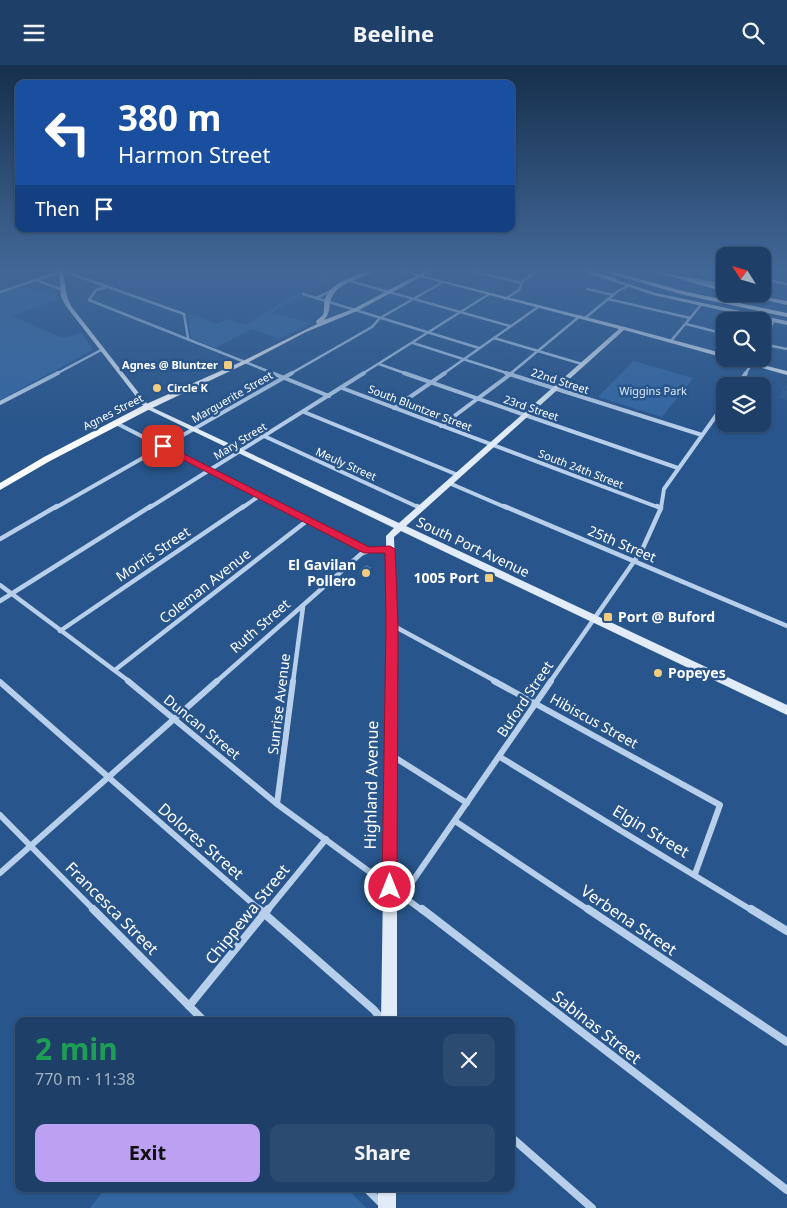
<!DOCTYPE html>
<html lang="en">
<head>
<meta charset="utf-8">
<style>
	body { margin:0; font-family:"Noto Sans",sans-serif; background:#2b4b71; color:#f1f3f6; height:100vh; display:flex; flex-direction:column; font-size:19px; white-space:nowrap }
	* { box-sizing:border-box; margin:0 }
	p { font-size:16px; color:#a1afc0 }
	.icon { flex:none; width:28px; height:28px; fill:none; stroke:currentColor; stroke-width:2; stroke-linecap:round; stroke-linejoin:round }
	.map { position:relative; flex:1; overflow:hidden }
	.side { position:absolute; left:15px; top:952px; width:500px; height:175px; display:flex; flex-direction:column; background:#1e4068; border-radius:10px; box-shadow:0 1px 4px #0004,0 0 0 1px #3c597c }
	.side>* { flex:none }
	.guide { position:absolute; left:15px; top:15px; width:500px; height:152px; border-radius:10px; box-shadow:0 1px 4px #0004,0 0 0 1px #3c597c; background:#1a4fa0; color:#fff; overflow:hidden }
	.needle { width:32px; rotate:307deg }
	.buttons { position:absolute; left:716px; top:182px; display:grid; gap:10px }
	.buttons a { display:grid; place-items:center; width:55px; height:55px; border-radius:10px; background:#1e4068; box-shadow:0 1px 4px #0004,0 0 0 1px #3c597c; font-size:25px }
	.pin { position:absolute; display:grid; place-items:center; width:42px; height:42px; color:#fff; margin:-21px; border-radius:10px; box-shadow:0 2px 8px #0006 }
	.me { position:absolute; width:55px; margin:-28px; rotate:0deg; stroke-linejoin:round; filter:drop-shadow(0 0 4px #0008) }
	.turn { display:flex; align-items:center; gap:18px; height:105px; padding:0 20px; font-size:22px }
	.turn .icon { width:65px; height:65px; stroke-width:2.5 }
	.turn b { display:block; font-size:35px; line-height:42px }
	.then { display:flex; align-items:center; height:48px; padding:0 20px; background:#0003; gap:10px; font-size:19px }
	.round { display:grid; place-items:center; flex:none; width:52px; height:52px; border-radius:10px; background:#2b4b71 }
	.overview { display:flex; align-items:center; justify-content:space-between; height:85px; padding:0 20px }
	h1 { font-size:30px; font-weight:700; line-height:38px; color:#1e9e55 }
	.cta { display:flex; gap:10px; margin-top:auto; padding:10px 20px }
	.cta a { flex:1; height:58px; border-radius:10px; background:#bca0f2; color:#111; font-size:20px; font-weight:700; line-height:58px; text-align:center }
	.cta a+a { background:#2b4b71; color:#f1f3f6 }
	header { display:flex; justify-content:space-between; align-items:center; height:65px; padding:0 20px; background:#1e4068; font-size:22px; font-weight:700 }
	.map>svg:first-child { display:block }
	.green { fill:#3367a2 }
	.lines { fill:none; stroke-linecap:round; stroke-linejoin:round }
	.street-far4 { stroke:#b7cfea; stroke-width:2.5 }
	.street-far3 { stroke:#b7cfea; stroke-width:4 }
	.street-far2 { stroke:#b7cfea; stroke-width:4.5 }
	.street-far1 { stroke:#b7cfea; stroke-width:6 }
	.street { stroke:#b7cfea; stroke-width:8 }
	.secondary { fill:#e1ecf8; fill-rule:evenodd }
	.primary { fill:#fafcfe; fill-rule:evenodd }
	.highway { fill:#fff; fill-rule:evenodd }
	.wall { fill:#315d90 }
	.shaded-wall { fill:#284c75 }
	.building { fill:#396ca7; stroke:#284c75 }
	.route { fill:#e11d48; stroke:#92132f }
	.poi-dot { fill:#f1cd7e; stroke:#28558b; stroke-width:2 }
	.labels { text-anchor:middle; stroke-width:5; stroke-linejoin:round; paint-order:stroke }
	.far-poi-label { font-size:11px; font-weight:bold; fill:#fff; stroke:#28558b; text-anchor:end }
	.far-street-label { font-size:11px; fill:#fff; stroke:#28558b }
	.far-park-label { font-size:11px; fill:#dbe9f7; stroke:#28558b }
	.street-label { font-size:14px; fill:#fff; stroke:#28558b }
	.poi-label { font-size:14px; font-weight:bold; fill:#fff; stroke:#28558b; text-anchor:end }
	.near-street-label { font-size:16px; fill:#fff; stroke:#28558b }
</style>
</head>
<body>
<header><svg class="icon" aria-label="menu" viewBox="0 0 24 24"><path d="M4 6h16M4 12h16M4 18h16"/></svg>Beeline<svg class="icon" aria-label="search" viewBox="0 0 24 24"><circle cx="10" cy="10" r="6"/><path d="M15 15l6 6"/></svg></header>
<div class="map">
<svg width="787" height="1143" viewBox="0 0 787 1143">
	<rect width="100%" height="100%" fill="#28558b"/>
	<g class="green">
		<polygon points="334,206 343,206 320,217 272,248 311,258 279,274 251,264 215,283 191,273 190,270 188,251 194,249 217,259 228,254 246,260"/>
		<polygon points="25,221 50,231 57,229 57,235 12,251 63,273 82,268 93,285 0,335 0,229"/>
		<polygon points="633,296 693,313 662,352 598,332"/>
		<polygon points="105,1124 348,1124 366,1143 90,1143"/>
	</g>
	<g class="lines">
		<g class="street-far4">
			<polyline points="473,206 521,218"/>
			<polyline points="61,207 69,208 184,249 188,273"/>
			<polyline points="679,212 718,219"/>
			<polyline points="762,214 787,219"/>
			<polyline points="36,215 63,225"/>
			<polyline points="350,216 510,261"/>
			<polyline points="717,221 725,209"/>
			<polyline points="107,222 96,225 89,235 275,309"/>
			<polyline points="587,224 613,230"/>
			<polyline points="0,227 63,206"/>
			<polyline points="303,229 479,283"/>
			<polyline points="316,233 335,224"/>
			<polyline points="505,234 519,225 523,216 538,206"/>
			<polyline points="608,234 690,253"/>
			<polyline points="585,253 618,226 628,221"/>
			<polyline points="686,259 725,269"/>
			<polyline points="494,273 582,299"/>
			<polyline points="762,275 774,256"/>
			<polyline points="671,276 701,240"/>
			<polyline points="413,278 510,309"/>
			<polyline points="762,279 787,284"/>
			<polyline points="379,299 407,309"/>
			<polyline points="56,309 103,284"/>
			<polyline points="290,309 372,262 380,253 443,217"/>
			<polyline points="362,309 489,229"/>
			<polyline points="443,309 538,242"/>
			<polyline points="510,309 580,251"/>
			<polyline points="745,309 755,294"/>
		</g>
		<g class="street-far3">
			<polyline points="272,308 329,331"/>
			<polyline points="404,308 678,403"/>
			<polyline points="506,308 702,370"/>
			<polyline points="737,321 746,308"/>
			<polyline points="342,323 660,443"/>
			<polyline points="0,338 58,308"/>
			<polyline points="394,343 445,308"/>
			<polyline points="304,347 458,410"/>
			<polyline points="116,358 282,443"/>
			<polyline points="441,361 512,308"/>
			<polyline points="264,371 420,443"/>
			<polyline points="449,418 507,443"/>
			<polyline points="55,443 292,308"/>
			<polyline points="149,443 364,308"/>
			<polyline points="242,443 259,431"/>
			<polyline points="661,443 664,424 725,338"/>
		</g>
		<g class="street-far2">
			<polyline points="280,441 367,486"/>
			<polyline points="417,441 421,443"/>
			<polyline points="504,441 787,561"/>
			<polyline points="0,474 57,441"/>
			<polyline points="0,520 130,617"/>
			<polyline points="0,536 151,441"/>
			<polyline points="392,560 497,617"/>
			<polyline points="60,566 244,441"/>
			<polyline points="115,605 308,455"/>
			<polyline points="216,617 361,489 370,485 390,484"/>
			<polyline points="293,617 303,542"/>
			<polyline points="550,617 642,485 661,443 657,441"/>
		</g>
		<g class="street-far1">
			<polyline points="128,616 277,739 423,846"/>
			<polyline points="494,616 720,740 695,809"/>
			<polyline points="0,617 261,846"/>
			<polyline points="391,690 467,738"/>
			<polyline points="500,692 753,846"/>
			<polyline points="277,739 293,616"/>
			<polyline points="0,750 95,846"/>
			<polyline points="455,756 590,846"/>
			<polyline points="0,808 217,616"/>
			<polyline points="403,830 551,616"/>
			<polyline points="267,846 326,774"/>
		</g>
		<g class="street">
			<polyline points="93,844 204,956"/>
			<polyline points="259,844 374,945 383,956"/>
			<polyline points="422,844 787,1125"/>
			<polyline points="588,844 787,977"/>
			<polyline points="751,844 787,866"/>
			<polyline points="189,941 268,844"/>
			<polyline points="511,1072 592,1143"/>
			<polyline points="367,1124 386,1143"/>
		</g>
		<g class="secondary">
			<polygon points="59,206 63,206 67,232 71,241 149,341 399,458 619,264 398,206 405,206 625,262 725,289 725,293 624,265 406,461 787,640 787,650 401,466 394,472 397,560 397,956 381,956 387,560 386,471 394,463 145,343 66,241 61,232"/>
			<polygon points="582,206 588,206 656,228 787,256 787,260 653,230"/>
			<polygon points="652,206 659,206 725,223 725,227"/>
			<polygon points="740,229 749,229 787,236 787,240"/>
			<polygon points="730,294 739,294 787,306 787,310"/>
			<rect x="378" y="1124" width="18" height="19"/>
		</g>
		<path class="primary" d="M367,206H374C361,215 342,216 333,230C327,239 332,247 324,255L353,244L425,206H432L357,246L306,267L247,298L150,344L50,396L0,425V418L44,392L144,340L243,296L317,259L316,256L323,250C325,245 323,239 325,234C331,217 353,212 367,206Z"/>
		<g class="highway">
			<polygon points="590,206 616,213 617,214 614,216 588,209 588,207"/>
			<polygon points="601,206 610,206 687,227 787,248 787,252 684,230"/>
		</g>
	</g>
	<g class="wall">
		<polygon points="787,315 787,335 779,333"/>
		<polygon points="373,502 373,507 366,514 359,510 359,505"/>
	</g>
	<polygon class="shaded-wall" points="373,502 373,507 366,514 366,509"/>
	<g class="building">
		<polygon points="787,316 787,325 784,324"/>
		<polygon points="366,499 373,502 366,509 359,505"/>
	</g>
	<linearGradient id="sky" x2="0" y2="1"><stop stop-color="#162f4c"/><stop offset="0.56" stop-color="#426898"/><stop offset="1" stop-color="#426898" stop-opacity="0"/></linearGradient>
	<rect width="787" height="366" fill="url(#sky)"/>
	<polygon class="route" points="160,380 166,380 369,482 390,481 395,484 398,560 397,822 395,827 390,830 384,827 382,822 386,560 385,488 364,488 160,383"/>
	<g class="poi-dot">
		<rect x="223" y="295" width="10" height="10" rx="2.5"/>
		<circle cx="157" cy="323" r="5"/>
		<circle cx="366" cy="508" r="5"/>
		<rect x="484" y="508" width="10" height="10" rx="2.5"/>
		<rect x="603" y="547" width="10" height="10" rx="2.5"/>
		<circle cx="658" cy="608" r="5"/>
	</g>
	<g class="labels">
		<g class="far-poi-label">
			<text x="218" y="304">Agnes @ Bluntzer</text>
			<text x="167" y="327" text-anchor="start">Circle K</text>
		</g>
		<g class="far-street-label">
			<text transform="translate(560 316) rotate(18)" y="4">22nd Street</text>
			<text transform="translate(232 332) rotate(-30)" y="4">Marguerite Street</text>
			<text transform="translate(420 343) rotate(21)" y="4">South Bluntzer Street</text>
			<text transform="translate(531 343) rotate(19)" y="4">23rd Street</text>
			<text transform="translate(113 347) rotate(-27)" y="4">Agnes Street</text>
			<text transform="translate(240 376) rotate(-32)" y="4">Mary Street</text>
			<text transform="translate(346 399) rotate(24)" y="4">Meuly Street</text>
			<text transform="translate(581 404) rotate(21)" y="4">South 24th Street</text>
		</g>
		<g class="far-park-label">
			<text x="653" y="330">Wiggins Park</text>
		</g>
		<g class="street-label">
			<text transform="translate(622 479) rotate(23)" y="5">25th Street</text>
			<text transform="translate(473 482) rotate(25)" y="5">South Port Avenue</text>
			<text transform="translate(153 489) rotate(-34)" y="5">Morris Street</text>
			<text transform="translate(205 521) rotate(-38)" y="5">Coleman Avenue</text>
			<text transform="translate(260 561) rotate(-41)" y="5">Ruth Street</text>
			<text transform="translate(525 634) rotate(-56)" y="5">Buford Street</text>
			<text transform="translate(279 639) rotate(-83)" y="5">Sunrise Avenue</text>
			<text transform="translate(594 656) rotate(29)" y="5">Hibiscus Street</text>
			<text transform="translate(202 662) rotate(39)" y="5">Duncan Street</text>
		</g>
		<g class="poi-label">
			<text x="356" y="505">El Gavilan<tspan x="356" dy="16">Pollero</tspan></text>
			<text x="479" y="518">1005 Port</text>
			<text x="618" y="557" text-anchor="start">Port @ Buford</text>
			<text x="668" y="613" text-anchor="start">Popeyes</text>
		</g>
		<g class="near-street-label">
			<text transform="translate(371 720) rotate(-89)" y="6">Highland Avenue</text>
			<text transform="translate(651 766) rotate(31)" y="6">Elgin Street</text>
			<text transform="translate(201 776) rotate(41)" y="6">Dolores Street</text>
			<text transform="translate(112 843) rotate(45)" y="6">Francesca Street</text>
			<text transform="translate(247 849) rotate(-51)" y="6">Chippewa Street</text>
			<text transform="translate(629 855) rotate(34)" y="6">Verbena Street</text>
			<text transform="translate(597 962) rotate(38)" y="6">Sabinas Street</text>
		</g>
	</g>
</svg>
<div class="buttons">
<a><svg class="needle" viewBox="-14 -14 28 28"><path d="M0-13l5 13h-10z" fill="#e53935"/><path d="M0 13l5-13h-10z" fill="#a1afc0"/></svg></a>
<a><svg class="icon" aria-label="search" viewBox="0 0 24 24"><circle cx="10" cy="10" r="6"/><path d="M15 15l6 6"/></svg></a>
<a><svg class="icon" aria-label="layers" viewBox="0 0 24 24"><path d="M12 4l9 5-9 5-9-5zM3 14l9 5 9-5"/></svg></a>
</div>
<div class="pin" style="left:163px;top:381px;background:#d93025"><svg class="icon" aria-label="arrive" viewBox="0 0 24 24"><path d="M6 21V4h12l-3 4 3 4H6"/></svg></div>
<svg class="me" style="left:390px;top:822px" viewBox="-20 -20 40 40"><circle r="17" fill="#e11d48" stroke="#fff" stroke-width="3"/><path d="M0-11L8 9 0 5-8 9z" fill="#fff"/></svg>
<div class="guide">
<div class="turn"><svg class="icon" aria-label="left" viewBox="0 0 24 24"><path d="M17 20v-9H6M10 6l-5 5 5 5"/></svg><div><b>380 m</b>Harmon Street</div></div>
<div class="then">Then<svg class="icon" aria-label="arrive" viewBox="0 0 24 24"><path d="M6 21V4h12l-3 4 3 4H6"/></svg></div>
</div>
<section class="side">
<div class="overview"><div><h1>2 min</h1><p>770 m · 11:38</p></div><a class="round"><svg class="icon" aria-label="close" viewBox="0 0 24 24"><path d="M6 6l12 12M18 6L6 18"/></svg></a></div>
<div class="cta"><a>Exit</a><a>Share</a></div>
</section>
</div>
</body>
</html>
